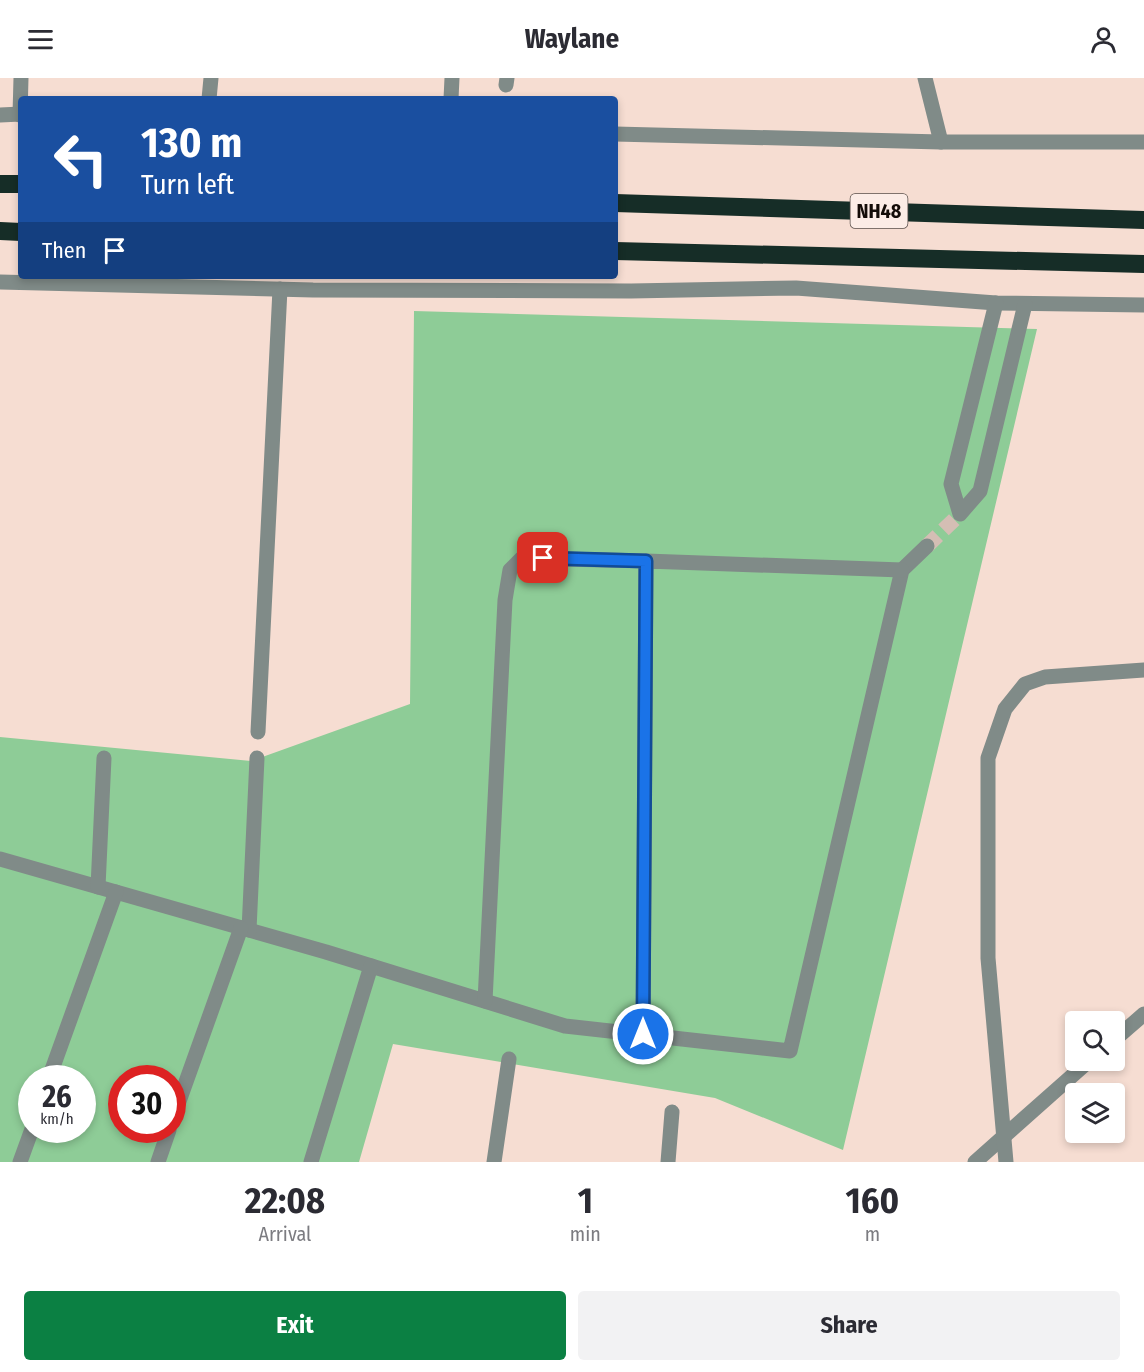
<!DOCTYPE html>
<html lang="en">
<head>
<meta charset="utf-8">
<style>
	body { margin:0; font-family:"Fira Sans Condensed",sans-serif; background:#f2f2f3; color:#2b2b33; height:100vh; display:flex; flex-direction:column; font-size:22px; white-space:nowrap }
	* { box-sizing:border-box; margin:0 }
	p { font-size:20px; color:#7c7c81 }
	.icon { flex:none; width:33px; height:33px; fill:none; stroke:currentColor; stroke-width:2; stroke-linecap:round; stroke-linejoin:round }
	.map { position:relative; height:1084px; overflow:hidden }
	.drawer { display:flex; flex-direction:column; background:#fff; flex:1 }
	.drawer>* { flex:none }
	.top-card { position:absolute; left:18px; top:18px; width:600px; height:183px; border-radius:6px; box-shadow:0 3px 9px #0003; background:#1a4fa0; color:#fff; overflow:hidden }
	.buttons { position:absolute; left:1065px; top:933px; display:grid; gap:12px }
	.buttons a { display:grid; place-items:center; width:60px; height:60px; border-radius:6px; background:#fff; box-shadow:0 3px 9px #0003; font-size:30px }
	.speed { position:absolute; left:18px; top:987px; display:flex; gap:12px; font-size:30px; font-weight:700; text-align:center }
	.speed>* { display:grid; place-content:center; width:78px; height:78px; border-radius:50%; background:#fff; box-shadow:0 3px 9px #0003; line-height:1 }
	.speed small { font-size:15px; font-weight:400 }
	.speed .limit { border:9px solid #d22; background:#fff; color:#111 }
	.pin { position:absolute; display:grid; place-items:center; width:51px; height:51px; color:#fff; margin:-26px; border-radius:12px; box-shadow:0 3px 9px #0006 }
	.me { position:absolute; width:66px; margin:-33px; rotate:0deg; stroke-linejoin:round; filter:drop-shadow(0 0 4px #0008) }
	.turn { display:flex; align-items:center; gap:21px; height:126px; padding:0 24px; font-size:27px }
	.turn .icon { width:78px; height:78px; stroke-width:2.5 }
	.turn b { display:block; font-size:42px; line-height:51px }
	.then { display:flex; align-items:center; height:57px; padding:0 24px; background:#0003; gap:12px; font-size:22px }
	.eta { display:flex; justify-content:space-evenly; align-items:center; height:102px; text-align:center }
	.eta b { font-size:36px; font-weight:700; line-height:42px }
	.button { display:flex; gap:12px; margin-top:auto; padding:12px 24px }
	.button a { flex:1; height:69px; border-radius:6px; background:#0b8043; color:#fff; font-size:24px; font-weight:700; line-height:69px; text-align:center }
	.button a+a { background:#f2f2f3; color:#2b2b33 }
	header { display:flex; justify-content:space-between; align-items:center; height:78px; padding:0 24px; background:#fff; font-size:27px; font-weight:700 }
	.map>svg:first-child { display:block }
	.green { fill:#8ecc97; fill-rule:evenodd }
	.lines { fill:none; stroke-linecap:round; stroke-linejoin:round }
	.minor-tunnel { stroke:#d4beb4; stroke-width:15; stroke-dasharray:15 8; stroke-linecap:butt }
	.minor { stroke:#808b88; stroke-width:15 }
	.highway { stroke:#162d27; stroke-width:18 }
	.route-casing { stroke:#114b97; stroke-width:15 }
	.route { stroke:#1a73e8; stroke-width:10 }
	.labels { text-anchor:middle; stroke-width:6; stroke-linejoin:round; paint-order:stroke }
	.shield { fill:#fcece6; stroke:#5a4f4b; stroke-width:1.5 }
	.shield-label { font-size:20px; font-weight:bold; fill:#140c08 }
</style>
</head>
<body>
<header><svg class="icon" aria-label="menu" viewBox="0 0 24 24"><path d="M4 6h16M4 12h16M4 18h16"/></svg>Waylane<svg class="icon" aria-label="person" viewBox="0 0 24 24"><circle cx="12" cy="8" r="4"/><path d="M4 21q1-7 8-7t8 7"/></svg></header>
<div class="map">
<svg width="1144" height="1084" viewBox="0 0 1144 1084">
	<rect width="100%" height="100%" fill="#f6ddd2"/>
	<path class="green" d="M414,233L1037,251L843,1072L715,1020L393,966L359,1084H0V659L251,683L410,626ZM32,1000H82V1052H32ZM122,1000H172V1052H122Z"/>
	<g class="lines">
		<polyline class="minor-tunnel" points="927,468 960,436"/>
		<g class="minor">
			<polyline points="925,0 941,64"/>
			<polyline points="506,7 507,0"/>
			<polyline points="209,21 211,0"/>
			<polyline points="451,21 452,0"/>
			<polyline points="0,37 21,36"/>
			<polyline points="20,37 21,0"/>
			<polyline points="615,56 941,64 1144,64"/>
			<polyline points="0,204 313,212 631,213 796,210 996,225 1144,227"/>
			<polyline points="996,225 951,406 960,436 980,413 1025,226"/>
			<polyline points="258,654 280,211"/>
			<polyline points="0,781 326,874 565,948 790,973 902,492 927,468"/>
			<polyline points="98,809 104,680"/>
			<polyline points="249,852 257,680"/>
			<polyline points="485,923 505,522 510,492 522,480 646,483"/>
			<polyline points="643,956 646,483 902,492"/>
			<polyline points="1114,962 1144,936"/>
			<polyline points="49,1000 116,814"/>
			<polyline points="172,1043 241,850"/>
			<polyline points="20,1084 32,1051"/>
			<polyline points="158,1084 169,1052"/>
			<polyline points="311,1084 371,888"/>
			<polyline points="494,1084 509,981"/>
			<polyline points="668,1084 672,1034"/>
			<polyline points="975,1084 1090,982"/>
			<polyline points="1006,1084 988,880 988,680 1005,631 1025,606 1045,599 1144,592"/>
		</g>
		<g class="highway">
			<polyline points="0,106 21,106"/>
			<polyline points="615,125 1144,142"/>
			<polyline points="0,153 21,154"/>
			<polyline points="615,173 1144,186"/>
		</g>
	</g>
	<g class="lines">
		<g class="route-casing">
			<polyline id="route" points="543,480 646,483 643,956"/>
		</g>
		<use href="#route" class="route"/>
	</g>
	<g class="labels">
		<rect class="shield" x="850.5" y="116" width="57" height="34" rx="4.5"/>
		<g class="shield-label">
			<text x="879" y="140">NH48</text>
		</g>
	</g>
</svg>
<div class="buttons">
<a><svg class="icon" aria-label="search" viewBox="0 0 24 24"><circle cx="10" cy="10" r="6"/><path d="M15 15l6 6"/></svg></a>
<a><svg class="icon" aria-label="layers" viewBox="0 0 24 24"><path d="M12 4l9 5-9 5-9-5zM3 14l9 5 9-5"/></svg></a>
</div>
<div class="speed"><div>26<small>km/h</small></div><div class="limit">30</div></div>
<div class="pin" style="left:543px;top:480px;background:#d93025"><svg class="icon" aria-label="arrive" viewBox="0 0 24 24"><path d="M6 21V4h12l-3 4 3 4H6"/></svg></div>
<svg class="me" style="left:643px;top:956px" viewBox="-20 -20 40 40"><circle r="17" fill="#1a73e8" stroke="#fff" stroke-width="3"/><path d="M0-11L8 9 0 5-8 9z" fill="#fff"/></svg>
<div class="top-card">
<div class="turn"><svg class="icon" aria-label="left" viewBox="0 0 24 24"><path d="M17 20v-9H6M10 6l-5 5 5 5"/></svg><div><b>130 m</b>Turn left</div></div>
<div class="then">Then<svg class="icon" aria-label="arrive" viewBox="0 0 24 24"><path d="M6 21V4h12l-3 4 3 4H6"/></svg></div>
</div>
</div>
<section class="drawer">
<div class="eta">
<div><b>22:08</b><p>Arrival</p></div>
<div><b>1</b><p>min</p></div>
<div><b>160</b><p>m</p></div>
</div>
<div class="button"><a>Exit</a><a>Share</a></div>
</section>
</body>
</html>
